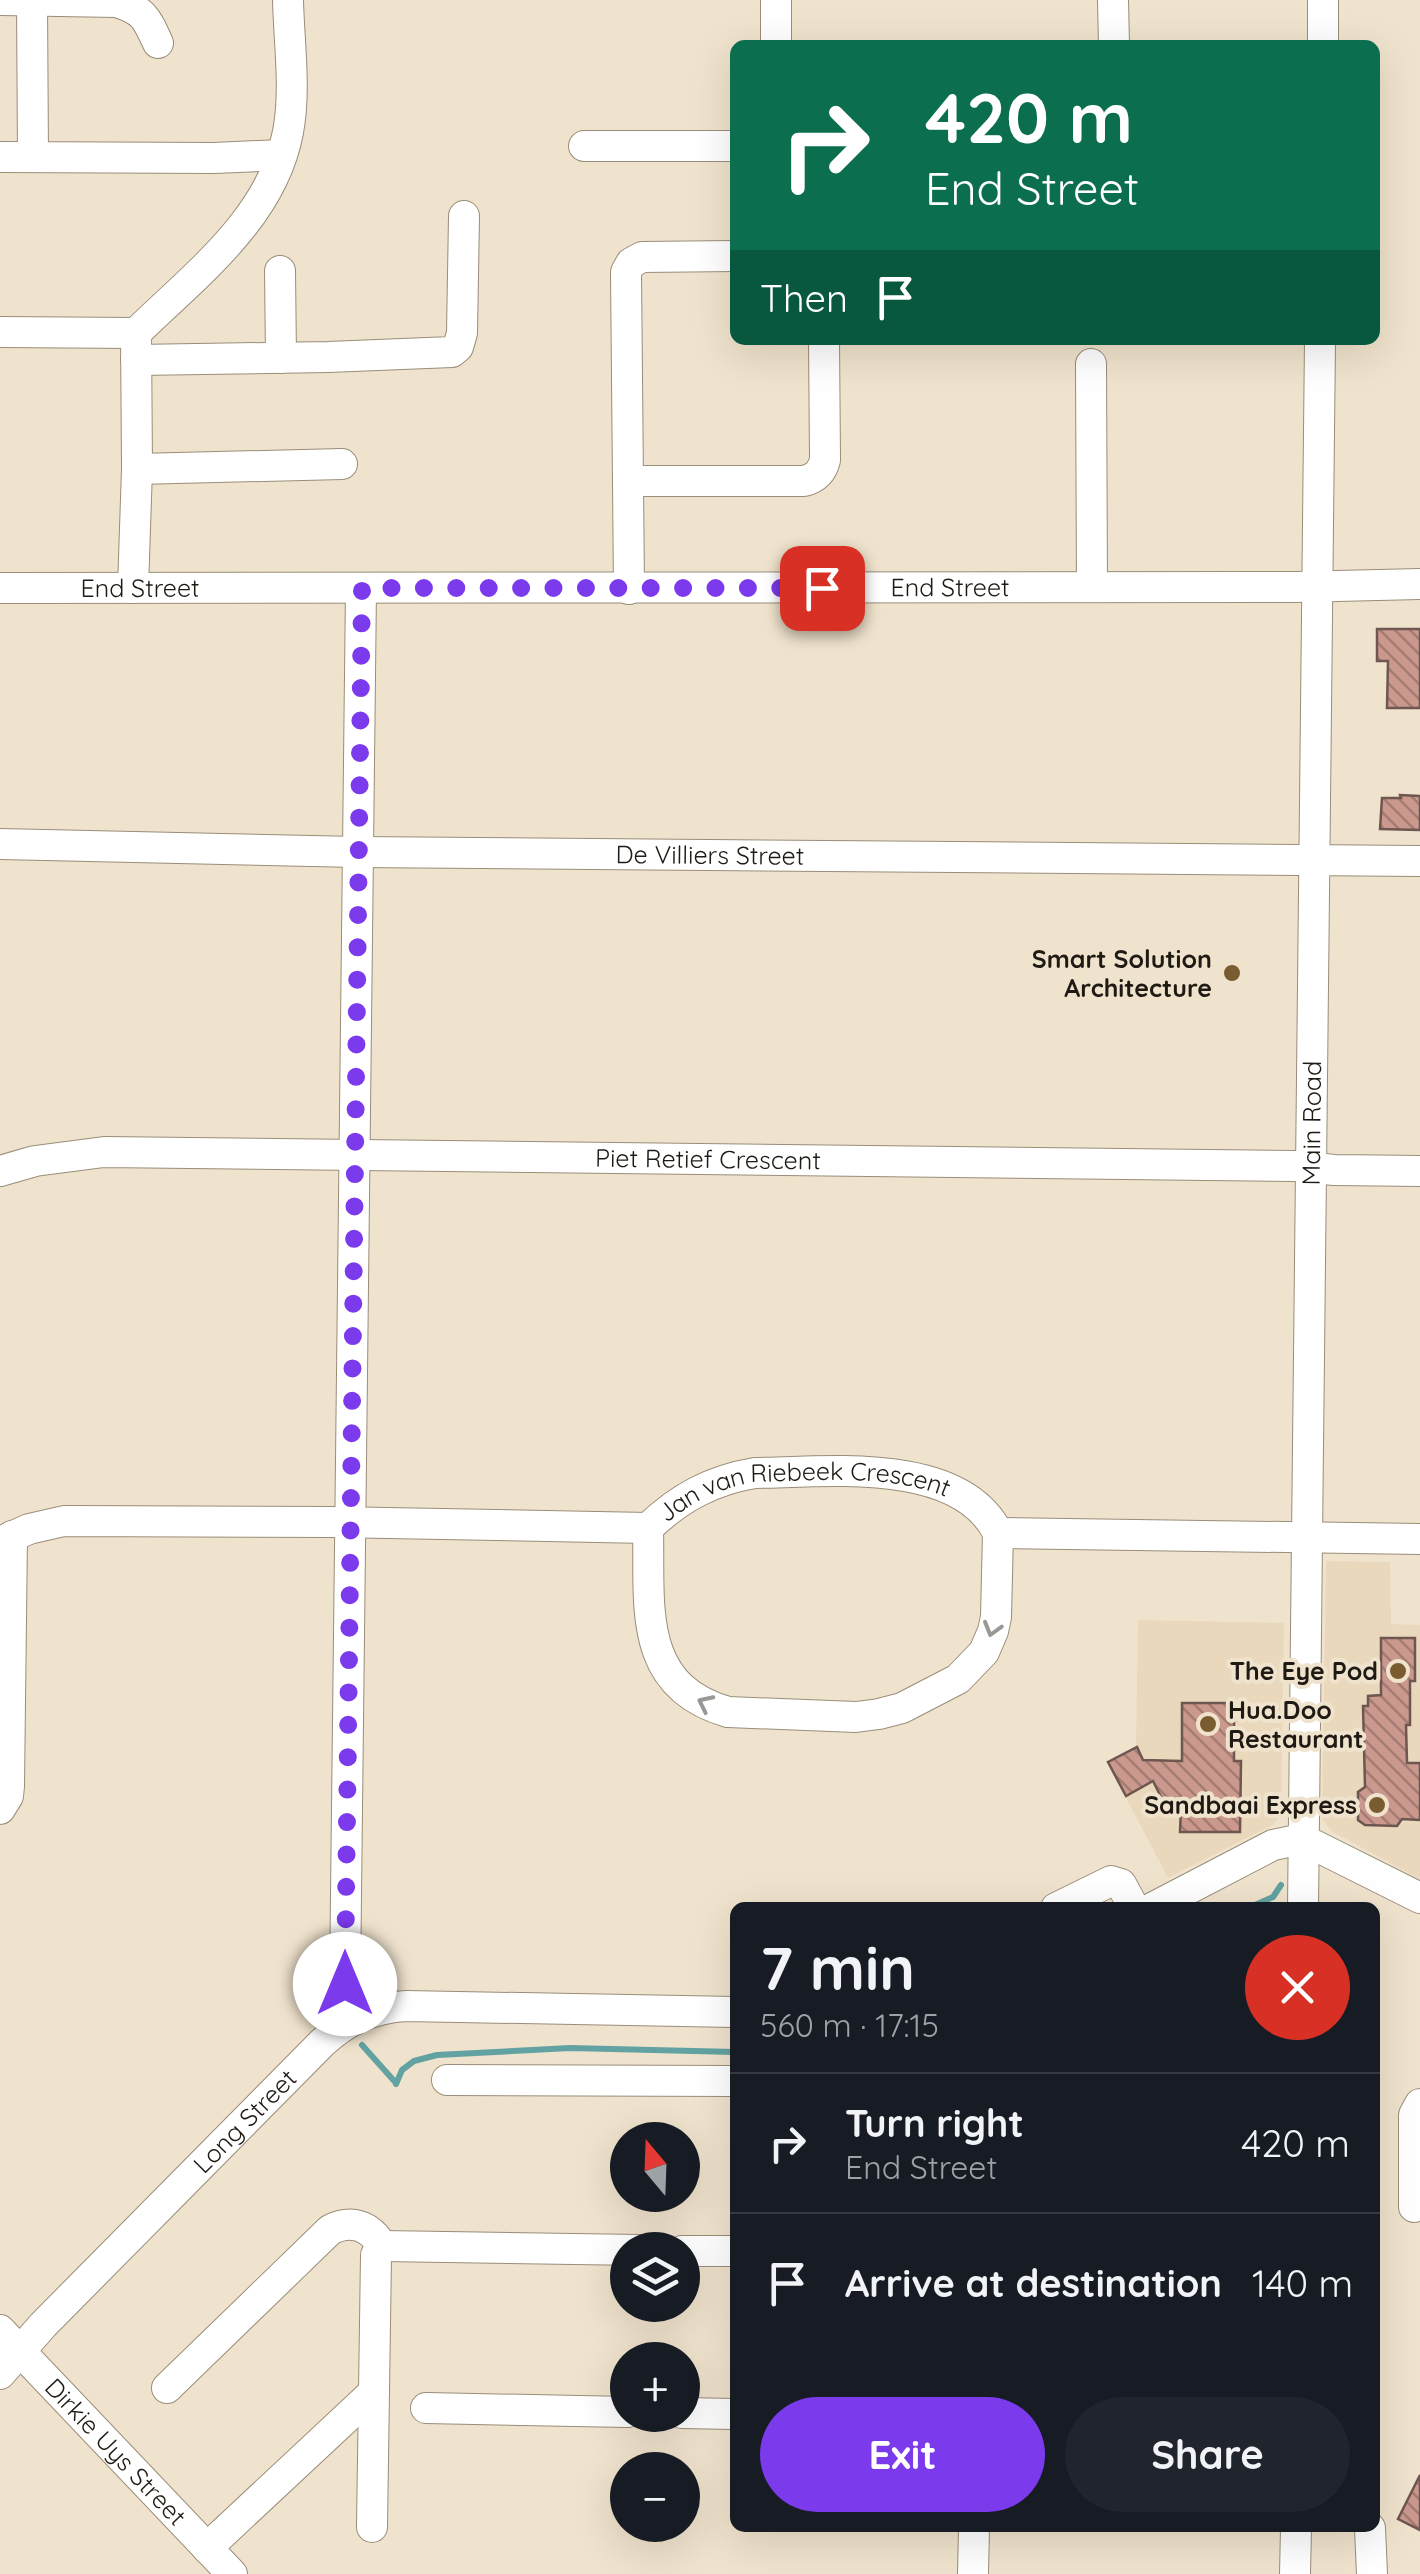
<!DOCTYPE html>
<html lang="en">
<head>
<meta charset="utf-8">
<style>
	body { margin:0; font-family:Quicksand,sans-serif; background:#20242c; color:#f1f3f6; height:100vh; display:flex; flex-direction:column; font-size:38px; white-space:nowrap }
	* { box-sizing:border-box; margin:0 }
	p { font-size:32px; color:#9ea1a6 }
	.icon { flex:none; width:55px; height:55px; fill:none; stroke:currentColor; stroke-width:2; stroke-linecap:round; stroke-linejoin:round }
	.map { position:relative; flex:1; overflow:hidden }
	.side { position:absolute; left:730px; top:1902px; width:650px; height:630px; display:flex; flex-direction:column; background:#171b24; border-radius:15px; box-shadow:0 10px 40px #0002 }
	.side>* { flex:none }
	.hud { position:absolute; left:730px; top:40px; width:650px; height:305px; border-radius:15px; box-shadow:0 10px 40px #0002; background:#0b6e4f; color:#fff; overflow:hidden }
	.needle { width:65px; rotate:341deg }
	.tools { position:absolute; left:610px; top:2122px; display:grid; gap:20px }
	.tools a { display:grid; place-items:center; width:90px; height:90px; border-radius:50%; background:#171b24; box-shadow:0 10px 40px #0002; font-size:50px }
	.pin { position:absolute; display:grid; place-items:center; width:85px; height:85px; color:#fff; margin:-42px; border-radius:20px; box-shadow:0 5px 15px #0006 }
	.me { position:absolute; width:110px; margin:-55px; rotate:0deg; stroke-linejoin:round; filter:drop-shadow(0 0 8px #0008) }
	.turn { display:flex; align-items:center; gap:35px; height:210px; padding:0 30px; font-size:45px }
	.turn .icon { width:130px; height:130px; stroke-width:2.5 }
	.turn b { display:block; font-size:70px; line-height:85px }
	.then { display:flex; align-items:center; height:95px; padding:0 30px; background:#0003; gap:20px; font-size:38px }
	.round { display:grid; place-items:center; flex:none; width:105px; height:105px; border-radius:52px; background:#20242c }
	.head { display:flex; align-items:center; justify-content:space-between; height:170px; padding:0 30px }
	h1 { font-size:60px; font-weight:700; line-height:75px }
	.cta { display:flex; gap:20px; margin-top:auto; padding:20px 30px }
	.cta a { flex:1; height:115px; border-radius:60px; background:#7c3aed; color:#fff; font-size:40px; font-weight:700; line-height:115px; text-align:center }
	.cta a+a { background:#20242c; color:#f1f3f6 }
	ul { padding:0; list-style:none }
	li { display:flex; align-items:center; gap:30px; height:140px; padding:0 30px; border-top:2px solid #363941 }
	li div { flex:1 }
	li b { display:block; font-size:38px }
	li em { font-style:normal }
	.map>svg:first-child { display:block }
	.built { fill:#e9d8bb }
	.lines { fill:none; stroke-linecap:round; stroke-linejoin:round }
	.stream { stroke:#63a2a2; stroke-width:6 }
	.building { fill:url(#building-back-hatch); stroke:#6e5651; stroke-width:2.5 }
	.minor-casing { stroke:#9a8d79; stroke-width:32 }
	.minor { stroke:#fff; stroke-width:30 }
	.oneway { stroke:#9a9895 }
	.route { stroke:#7c3aed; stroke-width:18; stroke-dasharray:0 32.4 }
	.poi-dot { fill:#795c30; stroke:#f0e3cd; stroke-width:4 }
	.labels { text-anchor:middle; stroke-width:8; stroke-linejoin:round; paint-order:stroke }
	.street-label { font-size:25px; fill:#1f1a13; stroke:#f0e3cd }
	.poi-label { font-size:25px; font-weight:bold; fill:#1f1a13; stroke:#f0e3cd; text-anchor:end }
</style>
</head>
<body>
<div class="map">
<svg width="1420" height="2574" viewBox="0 0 1420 2574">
	<defs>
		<pattern id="building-back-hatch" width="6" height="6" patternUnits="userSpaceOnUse" patternTransform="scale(2.5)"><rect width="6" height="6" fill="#cb988d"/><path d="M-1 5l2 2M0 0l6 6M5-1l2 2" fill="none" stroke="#a47b72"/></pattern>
	</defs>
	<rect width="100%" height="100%" fill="#f0e3cd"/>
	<g class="built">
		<polygon points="1326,1561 1390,1562 1391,1624 1420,1625 1420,1879 1331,1831 1322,1818"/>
		<polygon points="1138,1620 1284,1623 1281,1814 1274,1824 1168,1878 1108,1763 1136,1747"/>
	</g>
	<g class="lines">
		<g class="stream">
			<polyline points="1248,1908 1273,1897 1281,1885"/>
			<polyline points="362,2045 396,2083"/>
			<polyline points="396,2084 402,2070 414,2061 437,2055 570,2048 735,2052"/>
		</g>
	</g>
	<g class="building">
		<polygon points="1377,629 1420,629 1420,708 1387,708 1388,661 1377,661"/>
		<polygon points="1400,795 1420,796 1420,830 1380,829 1382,798 1401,798"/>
		<polygon points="1381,1638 1415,1638 1415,1681 1410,1681 1410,1725 1406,1725 1407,1763 1420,1763 1420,1820 1402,1819 1397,1826 1365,1825 1358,1820 1358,1792 1365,1787 1363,1706 1368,1706 1368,1696 1381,1695"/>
		<polygon points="1182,1703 1234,1703 1234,1761 1241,1761 1240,1832 1180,1832 1181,1806 1171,1806 1171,1803 1164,1803 1153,1781 1126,1796 1108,1762 1137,1747 1143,1760 1182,1761"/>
		<polygon points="1420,2475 1420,2530 1398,2519"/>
	</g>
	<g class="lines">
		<g class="minor-casing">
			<g id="minor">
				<path d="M0,0L117,2C144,11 146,17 158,43"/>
				<polyline points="776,0 776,45"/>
				<polyline points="1113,0 1114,45"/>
				<polyline points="32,1 33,157"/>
				<polyline points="1323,45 1323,0"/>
				<polyline points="584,146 735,146"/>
				<polyline points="0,157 214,158 281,155"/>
				<polyline points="280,271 281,358"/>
				<polyline points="0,332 136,333"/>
				<polyline points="136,360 328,357 452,352 458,347 462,333 464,216"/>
				<polyline points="1091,364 1092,587"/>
				<polyline points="137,469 342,464"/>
				<path d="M628,481H804C816,478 822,472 825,460L824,340"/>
				<path id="s1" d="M0,588L1295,587L1420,584"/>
				<path d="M133,588L137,469L136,333C195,275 272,218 288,132C296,90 289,43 288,0"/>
				<polyline points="629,589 626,272 631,263 642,257 735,256"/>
				<path id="s2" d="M0,844L358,852L1420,861"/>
				<path id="s3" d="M0,1171L35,1161L104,1152L1295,1166L1334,1170L1420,1171"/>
				<polyline points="998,1533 1420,1539"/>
				<path id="s4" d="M0,1542L29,1529L64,1521L333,1522L648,1528C679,1498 712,1480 755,1473C826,1472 960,1456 998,1533L996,1617L993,1631L984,1652L958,1679L902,1708L879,1714L856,1717L728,1712C636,1686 650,1605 648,1528"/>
				<polyline points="0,1809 8,1796 9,1786 12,1536"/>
				<polyline points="1056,1908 1111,1881 1121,1884 1134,1908"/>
				<polyline points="1152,1908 1273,1845 1302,1839 1420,1898"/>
				<path id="s5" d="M1303,1908L1320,340"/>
				<polyline points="354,2019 345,1983 361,588"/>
				<polyline points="447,2080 735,2081"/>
				<polyline points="1414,2207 1414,2115 1420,2104"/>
				<polyline points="382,2246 640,2250"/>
				<polyline points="682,2251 735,2251"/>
				<path id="s6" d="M0,2330L232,2574"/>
				<path id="s7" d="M0,2374L43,2325L322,2043C347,2020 372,2008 406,2006L735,2012"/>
				<path d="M167,2388L330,2230C351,2219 370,2225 382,2246"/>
				<polyline points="426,2408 628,2412"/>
				<polyline points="682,2413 735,2414"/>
				<polyline points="372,2527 376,2255 382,2246"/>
				<polyline points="1370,2528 1372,2574"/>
				<polyline points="207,2548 374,2392"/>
				<polyline points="973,2574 974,2528"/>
				<polyline points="1295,2574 1296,2528"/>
			</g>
		</g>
		<use href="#minor" class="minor"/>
	</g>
	<defs><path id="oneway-chevron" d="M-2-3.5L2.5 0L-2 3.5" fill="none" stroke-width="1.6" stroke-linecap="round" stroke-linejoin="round" transform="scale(2.5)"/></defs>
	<g class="oneway">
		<use href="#oneway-chevron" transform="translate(992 1629) rotate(106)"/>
		<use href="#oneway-chevron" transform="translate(705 1703) rotate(-154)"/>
	</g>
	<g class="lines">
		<polyline class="route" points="345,1984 362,588 822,588"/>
	</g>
	<g class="poi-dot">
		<circle cx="1232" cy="973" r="10"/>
		<circle cx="1398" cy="1671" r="10"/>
		<circle cx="1208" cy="1724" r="10"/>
		<circle cx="1377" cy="1805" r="10"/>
	</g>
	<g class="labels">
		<g class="street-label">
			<text dy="9" stroke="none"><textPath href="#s1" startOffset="950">End Street</textPath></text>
			<text dy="9" stroke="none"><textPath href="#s1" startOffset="140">End Street</textPath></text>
			<text dy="9" stroke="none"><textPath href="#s2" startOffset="710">De Villiers Street</textPath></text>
			<text dy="9" stroke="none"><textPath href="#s5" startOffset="785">Main Road</textPath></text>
			<text dy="9" stroke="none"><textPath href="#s3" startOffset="710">Piet Retief Crescent</textPath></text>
			<text dy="9" stroke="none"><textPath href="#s4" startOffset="820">Jan van Riebeek Crescent</textPath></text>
			<text dy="9" stroke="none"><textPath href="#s7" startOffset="352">Long Street</textPath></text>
			<text dy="9" stroke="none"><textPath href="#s6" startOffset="168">Dirkie Uys Street</textPath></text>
		</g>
		<g class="poi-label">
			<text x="1212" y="968">Smart Solution<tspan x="1212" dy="29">Architecture</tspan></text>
			<text x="1378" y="1680">The Eye Pod</text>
			<text x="1228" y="1719" text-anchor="start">Hua.Doo<tspan x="1228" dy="29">Restaurant</tspan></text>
			<text x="1357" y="1814">Sandbaai Express</text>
		</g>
	</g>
</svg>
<div class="tools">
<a><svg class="needle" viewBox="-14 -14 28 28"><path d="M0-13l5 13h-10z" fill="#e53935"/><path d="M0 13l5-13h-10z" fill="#9ea1a6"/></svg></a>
<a><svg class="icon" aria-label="layers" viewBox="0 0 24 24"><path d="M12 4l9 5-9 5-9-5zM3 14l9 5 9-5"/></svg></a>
<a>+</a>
<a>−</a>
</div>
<div class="pin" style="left:822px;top:588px;background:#d93025"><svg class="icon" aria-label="arrive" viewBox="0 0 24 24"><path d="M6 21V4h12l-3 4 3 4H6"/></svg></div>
<svg class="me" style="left:345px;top:1984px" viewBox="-20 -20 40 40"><circle r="19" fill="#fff"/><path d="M0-13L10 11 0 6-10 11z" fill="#7c3aed"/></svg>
<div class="hud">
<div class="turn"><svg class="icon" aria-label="right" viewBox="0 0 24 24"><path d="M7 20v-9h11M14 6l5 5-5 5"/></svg><div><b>420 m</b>End Street</div></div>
<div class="then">Then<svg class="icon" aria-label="arrive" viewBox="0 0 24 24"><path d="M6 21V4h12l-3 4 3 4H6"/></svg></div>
</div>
<section class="side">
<div class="head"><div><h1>7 min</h1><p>560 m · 17:15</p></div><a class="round" style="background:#d93025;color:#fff"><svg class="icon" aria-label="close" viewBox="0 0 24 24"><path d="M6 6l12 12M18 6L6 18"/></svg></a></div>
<ul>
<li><svg class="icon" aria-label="right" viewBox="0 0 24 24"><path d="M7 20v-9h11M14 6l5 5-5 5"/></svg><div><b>Turn right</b><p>End Street</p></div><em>420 m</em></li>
<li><svg class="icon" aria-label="arrive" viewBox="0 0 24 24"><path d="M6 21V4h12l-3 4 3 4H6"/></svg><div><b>Arrive at destination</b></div><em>140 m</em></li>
</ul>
<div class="cta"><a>Exit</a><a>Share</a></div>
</section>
</div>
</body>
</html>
